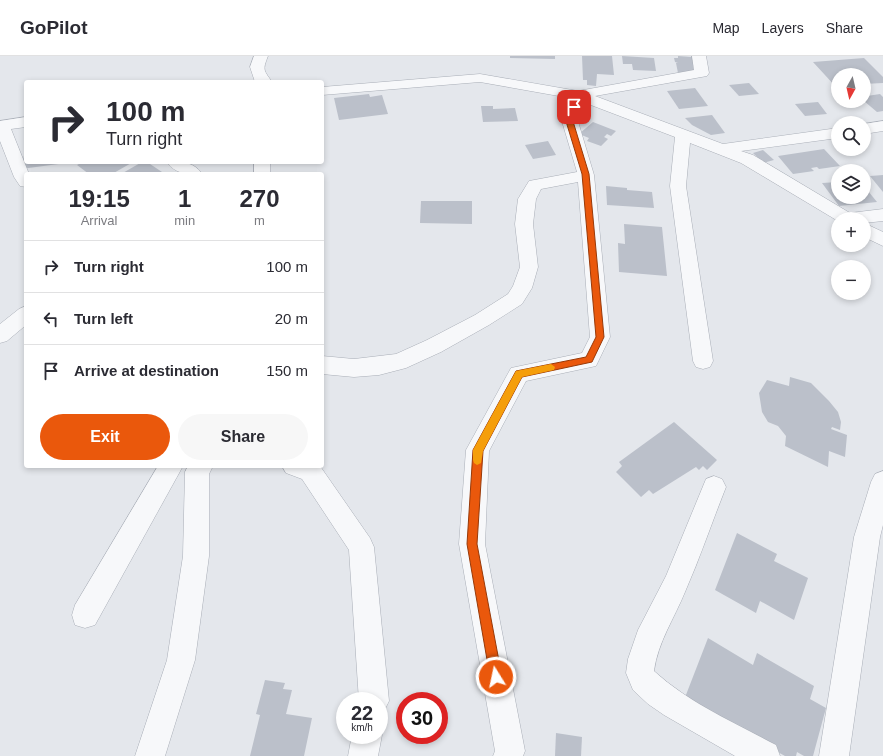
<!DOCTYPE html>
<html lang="en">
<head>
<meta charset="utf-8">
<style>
	body { margin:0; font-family:Helvetica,sans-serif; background:#f7f7f7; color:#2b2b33; height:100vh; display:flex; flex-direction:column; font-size:15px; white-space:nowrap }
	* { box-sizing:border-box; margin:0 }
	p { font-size:13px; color:#7c7c81 }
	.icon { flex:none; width:22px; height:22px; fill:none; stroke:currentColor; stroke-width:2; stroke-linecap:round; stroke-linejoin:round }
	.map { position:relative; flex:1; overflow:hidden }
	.sheet { position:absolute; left:24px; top:116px; width:300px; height:296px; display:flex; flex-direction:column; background:#fff; border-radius:4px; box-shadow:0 2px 6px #0003 }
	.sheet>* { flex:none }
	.hud { position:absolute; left:24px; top:24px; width:300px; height:84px; border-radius:4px; box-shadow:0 2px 6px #0003; background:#fff; color:#2b2b33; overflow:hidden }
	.needle { width:26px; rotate:188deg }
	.tools { position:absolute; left:831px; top:12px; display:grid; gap:8px }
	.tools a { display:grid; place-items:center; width:40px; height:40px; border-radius:50%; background:#fff; box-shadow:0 2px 6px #0003; font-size:20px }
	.speed { position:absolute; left:336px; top:636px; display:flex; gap:8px; font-size:20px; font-weight:700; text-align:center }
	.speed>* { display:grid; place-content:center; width:52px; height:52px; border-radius:50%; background:#fff; box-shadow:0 2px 6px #0003; line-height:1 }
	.speed small { font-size:10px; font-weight:400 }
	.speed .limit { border:6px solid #d22; background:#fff; color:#111 }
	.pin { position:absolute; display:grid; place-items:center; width:34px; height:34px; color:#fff; margin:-17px; border-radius:8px; box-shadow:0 2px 6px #0006 }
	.me { position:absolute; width:44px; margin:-22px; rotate:350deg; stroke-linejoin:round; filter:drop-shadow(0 0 3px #0008) }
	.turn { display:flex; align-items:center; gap:14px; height:84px; padding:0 16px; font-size:18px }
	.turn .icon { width:52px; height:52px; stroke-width:2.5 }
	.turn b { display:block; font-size:28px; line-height:34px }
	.eta { display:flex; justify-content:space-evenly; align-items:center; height:68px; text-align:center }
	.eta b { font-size:24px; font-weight:800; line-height:28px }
	.cta { display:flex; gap:8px; margin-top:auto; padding:8px 16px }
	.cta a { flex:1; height:46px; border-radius:24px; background:#ea580c; color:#fff; font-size:16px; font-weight:800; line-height:46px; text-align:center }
	.cta a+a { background:#f7f7f7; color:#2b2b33 }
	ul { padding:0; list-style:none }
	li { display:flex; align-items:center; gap:12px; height:52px; padding:0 16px; border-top:1px solid #e1e1e2 }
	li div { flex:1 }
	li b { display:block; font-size:15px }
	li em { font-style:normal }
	header { display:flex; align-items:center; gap:24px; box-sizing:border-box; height:56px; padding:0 20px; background:#fff; border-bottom:1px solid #e1e1e2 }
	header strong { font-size:19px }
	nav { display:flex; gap:22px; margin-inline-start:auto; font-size:14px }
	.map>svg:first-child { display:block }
	.building { fill:#bbc0ca }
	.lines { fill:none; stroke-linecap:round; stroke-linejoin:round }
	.minor-casing { stroke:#a9aeb7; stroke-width:1 }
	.minor { fill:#f7f8fa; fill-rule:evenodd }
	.route { fill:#ea580c; stroke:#983908 }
	.slow { fill:#f59e0b }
</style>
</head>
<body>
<header>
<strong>GoPilot</strong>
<nav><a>Map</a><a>Layers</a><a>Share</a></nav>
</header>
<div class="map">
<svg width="883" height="700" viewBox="0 0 883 700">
	<rect width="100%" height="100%" fill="#e4e7ec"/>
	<g class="building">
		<polygon points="510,0 555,0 555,3 510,2"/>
		<polygon points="582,0 612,0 614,19 597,18 596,30 587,29 587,24 583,24"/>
		<polygon points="622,0 654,2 656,15 633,14 632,8 623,8"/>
		<polygon points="678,0 692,1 695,18 678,17 676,7 678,7 675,6 674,2 678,2"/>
		<polygon points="864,2 883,21 883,27 864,28 864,19 838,19 838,31 836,31 813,6"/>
		<polygon points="749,27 759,38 739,40 729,29"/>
		<polygon points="695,32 708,50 679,53 667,35"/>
		<polygon points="369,38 370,41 382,39 388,58 339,64 334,42"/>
		<polygon points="880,38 883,41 883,55 877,56 864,45 864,42 869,41 867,40"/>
		<polygon points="818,46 827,58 805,60 795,48"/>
		<polygon points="481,50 493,50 493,53 515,52 518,65 483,66"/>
		<polygon points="712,59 725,77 711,79 692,69 685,62"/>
		<polygon points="593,66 616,75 611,80 607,78 604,81 608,83 601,90 587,85 589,82 579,78"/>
		<polygon points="548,85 556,99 533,103 525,89"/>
		<polygon points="824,93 840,110 819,113 817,111 811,112 814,115 793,118 778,100"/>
		<polygon points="763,94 774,104 763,107 753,97"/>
		<polygon points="25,95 26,106 66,107 21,113"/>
		<polygon points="83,106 133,106 112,118 89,118 77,109"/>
		<polygon points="142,106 147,106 165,118 121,118"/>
		<polygon points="883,119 883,136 870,120"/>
		<polygon points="838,126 838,141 864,141 864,130 877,146 839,150 822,127"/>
		<polygon points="606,130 627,132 627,134 652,136 654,152 607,149"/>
		<polygon points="421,145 472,145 472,168 420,167"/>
		<polygon points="624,168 662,171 667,220 619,216 618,187 625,188"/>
		<polygon points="790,321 811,327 829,345 838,356 841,366 840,374 832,371 831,373 847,379 845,401 829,395 828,411 785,390 786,380 778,370 768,366 762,356 759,337 767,324 789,330"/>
		<polygon points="674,366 717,404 707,414 703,410 699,414 696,411 653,438 649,434 641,441 616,416 622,410 619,406"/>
		<polygon points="737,477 777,498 774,505 808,522 794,564 760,545 756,557 715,534"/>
		<polygon points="708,582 753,609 757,597 814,630 810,643 826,652 813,700 804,700 797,696 796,700 785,700 684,644"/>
		<polygon points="265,624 285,627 283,633 292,634 286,658 312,662 304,700 250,700 260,659 256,658"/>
		<polygon points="556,677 582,681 581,700 555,700"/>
	</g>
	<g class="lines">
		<g class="minor-casing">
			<g id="minor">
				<path d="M254,0H268C262,15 264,14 272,26H255L250,11Z"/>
				<polygon points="692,0 706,0 709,17 707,20 595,40 723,88 838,72 838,82 741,95 753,99 850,157 883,153 883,165 864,167 883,176 883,190 864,181 864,163 838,163 838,165 741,107 690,87 686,130 713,305 710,311 703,313 696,311 693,305 670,130 675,81 583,46 577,62 594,119 610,281 596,310 526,325 489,395 485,488 525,695 523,700 493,700 495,695 459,488 466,394 511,312 582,297 590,281 578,126 541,133 536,143 533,168 538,211 532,232 522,248 489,269 441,296 406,312 379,319 354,321 322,318 322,300 354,303 396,298 427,284 475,259 508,238 513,230 520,211 515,168 518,143 529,125 577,116 561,62 570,42 480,26 322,39 322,31 480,18 578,35 694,14"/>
				<polygon points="26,61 26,71 11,73 29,118 26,118 26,131 20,130 14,121 0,85 0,65"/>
				<polygon points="883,65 883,75 864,78 864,68"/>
				<path d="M167,106C180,106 194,105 202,118C188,118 176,119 167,106Z"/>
				<rect x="254" y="106" width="16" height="12"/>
				<polygon points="26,250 26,269 7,285 0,287 0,268 19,253"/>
				<polygon points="158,410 183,410 95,569 85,572 75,569 72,559 75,549"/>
				<polygon points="188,410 213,410 209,418 209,500 195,604 165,700 135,700 167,604 183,500 185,416"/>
				<polygon points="282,410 320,410 370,482 374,491 389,645 384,655 379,657 379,645 359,645 349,494 302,423 286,417"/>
				<polygon points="883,415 883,469 880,481 849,700 819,700 854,481 871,426 875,418"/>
				<path d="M714,420L722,423L726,431C712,466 700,502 685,536C674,563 658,586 654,615C689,647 735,667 776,689L780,700H735L664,659L648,648L633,634L626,617L628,603L638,574L666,520L706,423Z"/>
				<polygon points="379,672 382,679 378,700 348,700 352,679 379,679"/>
			</g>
		</g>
		<use href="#minor" class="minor"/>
	</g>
	<polygon class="route" points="571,49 577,51 572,62 589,118 604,281 592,306 522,321 483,395 477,488 502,621 500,625 496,627 492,625 490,621 467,488 473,394 516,315 586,301 596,281 582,118 565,62"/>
	<polygon class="slow" points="551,308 555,311 554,314 522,321 483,395 481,407 477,409 474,407 473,404 473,394 516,315"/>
</svg>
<div class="tools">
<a><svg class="needle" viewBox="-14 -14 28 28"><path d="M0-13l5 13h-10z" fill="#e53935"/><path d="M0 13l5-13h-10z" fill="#7c7c81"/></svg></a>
<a><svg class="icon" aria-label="search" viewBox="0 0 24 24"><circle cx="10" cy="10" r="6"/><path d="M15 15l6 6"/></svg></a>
<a><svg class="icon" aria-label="layers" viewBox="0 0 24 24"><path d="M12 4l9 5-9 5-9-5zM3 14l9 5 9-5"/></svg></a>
<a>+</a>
<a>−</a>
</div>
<div class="speed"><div>22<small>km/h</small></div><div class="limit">30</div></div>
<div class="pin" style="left:574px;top:51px;background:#d93025"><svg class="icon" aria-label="arrive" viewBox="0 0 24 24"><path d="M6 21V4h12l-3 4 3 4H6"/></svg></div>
<svg class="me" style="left:496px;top:621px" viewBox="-20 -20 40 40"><circle r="17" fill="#ea580c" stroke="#fff" stroke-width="3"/><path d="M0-11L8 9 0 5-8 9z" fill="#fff"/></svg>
<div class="hud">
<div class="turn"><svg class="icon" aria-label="right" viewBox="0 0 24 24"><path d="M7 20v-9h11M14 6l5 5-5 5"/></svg><div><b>100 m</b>Turn right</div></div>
</div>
<section class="sheet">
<div class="eta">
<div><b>19:15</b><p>Arrival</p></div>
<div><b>1</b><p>min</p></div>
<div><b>270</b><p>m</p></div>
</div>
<ul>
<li><svg class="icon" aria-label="right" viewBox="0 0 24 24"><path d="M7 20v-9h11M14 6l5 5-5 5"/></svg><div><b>Turn right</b></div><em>100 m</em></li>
<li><svg class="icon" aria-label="left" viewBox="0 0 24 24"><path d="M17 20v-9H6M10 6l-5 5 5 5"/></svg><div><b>Turn left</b></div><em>20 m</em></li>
<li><svg class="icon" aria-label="arrive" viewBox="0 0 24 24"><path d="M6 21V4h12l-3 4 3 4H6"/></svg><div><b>Arrive at destination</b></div><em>150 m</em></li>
</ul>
<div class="cta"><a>Exit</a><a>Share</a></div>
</section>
</div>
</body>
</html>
